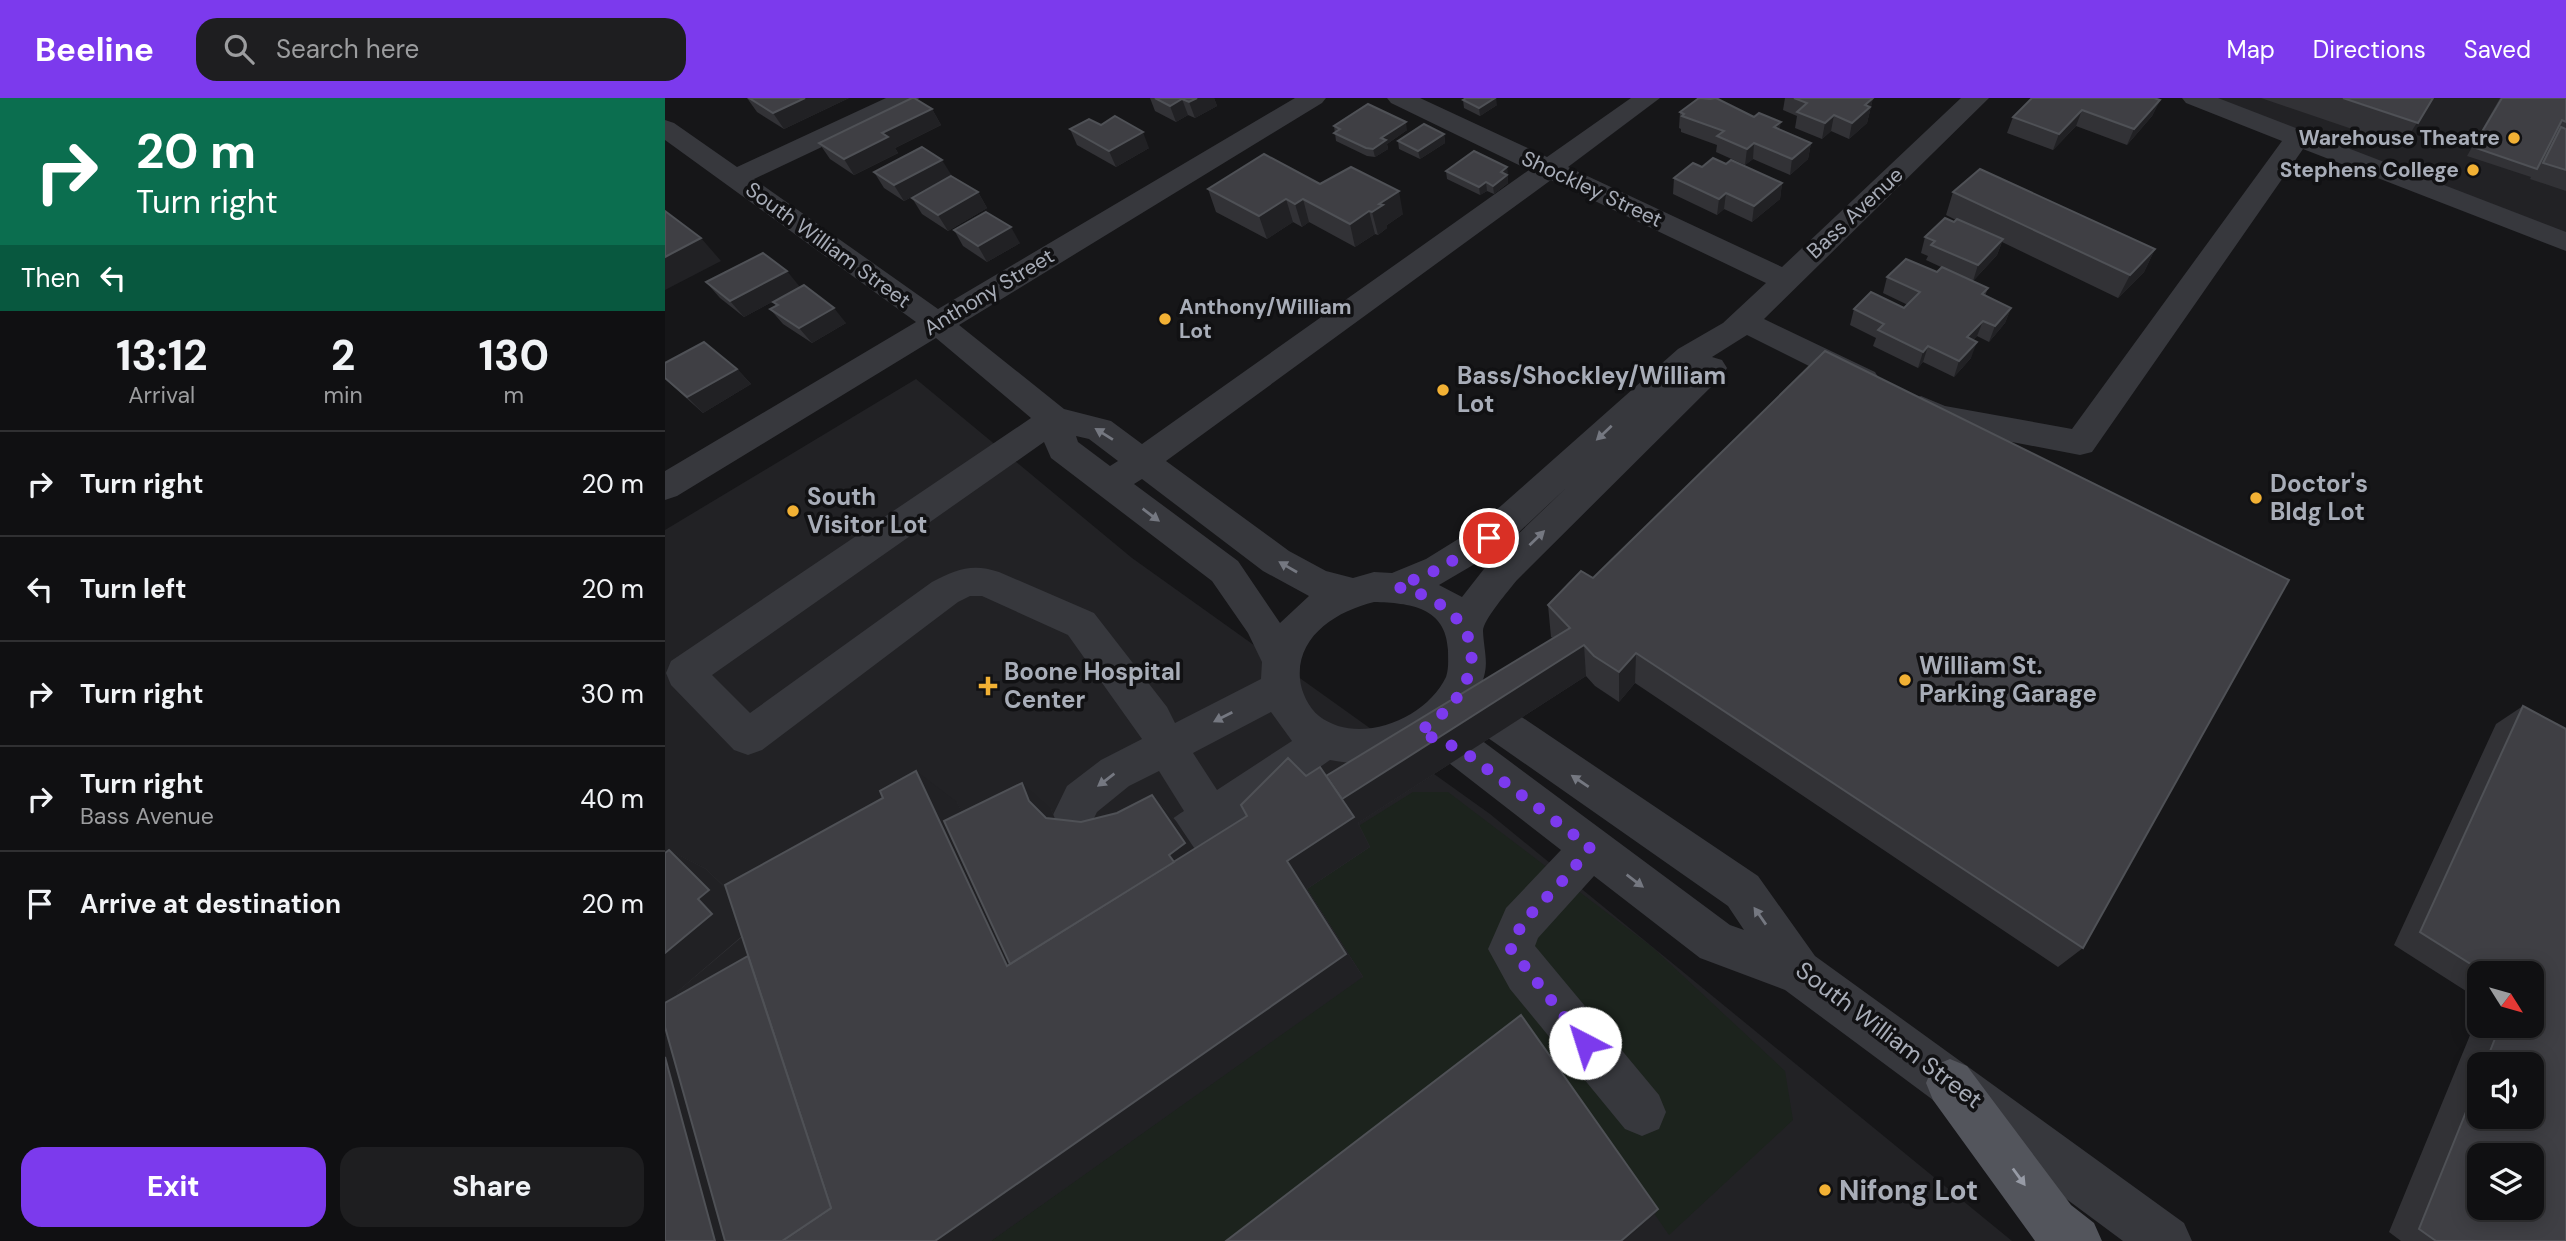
<!DOCTYPE html>
<html lang="en">
<head>
<meta charset="utf-8">
<style>
	body { margin:0; font-family:"DM Sans",sans-serif; background:#1e1e20; color:#f1f3f6; height:100vh; display:flex; flex-direction:column; font-size:26px; white-space:nowrap }
	* { box-sizing:border-box; margin:0 }
	p { font-size:23px; color:#9c9d9f }
	.icon { flex:none; width:38px; height:38px; fill:none; stroke:currentColor; stroke-width:2; stroke-linecap:round; stroke-linejoin:round }
	.map { position:relative; flex:1; overflow:hidden }
	.drawer { display:flex; flex-direction:column; background:#101012; width:665px }
	.drawer>* { flex:none }
	.banner { background:#0b6e4f; color:#fff; overflow:hidden }
	.needle { width:46px; rotate:127deg }
	.tools { position:absolute; left:1802px; top:863px; display:grid; gap:14px }
	.tools a { display:grid; place-items:center; width:77px; height:77px; border-radius:14px; background:#101012; box-shadow:0 4px 18px #0003,0 0 0 2px #303032; font-size:35px }
	.pin { position:absolute; display:grid; place-items:center; width:60px; height:60px; color:#fff; margin:-30px; border:4px solid #fff; border-radius:50%; box-shadow:0 2px 7px #0007 }
	.me { position:absolute; width:77px; margin:-38px; rotate:320deg; stroke-linejoin:round; filter:drop-shadow(0 0 5px #0008) }
	.turn { display:flex; align-items:center; gap:24px; height:147px; padding:0 21px; font-size:32px }
	.turn .icon { width:91px; height:91px; stroke-width:2.5 }
	.turn b { display:block; font-size:49px; line-height:60px }
	.then { display:flex; align-items:center; height:66px; padding:0 21px; background:#0003; gap:14px; font-size:26px }
	.eta { display:flex; justify-content:space-evenly; align-items:center; height:119px; text-align:center }
	.eta b { font-size:42px; font-weight:800; line-height:49px }
	.button { display:flex; gap:14px; margin-top:auto; padding:14px 21px }
	.button a { flex:1; height:80px; border-radius:21px; background:#7c3aed; color:#fff; font-size:28px; font-weight:800; line-height:80px; text-align:center }
	.button a+a { background:#1e1e20; color:#f1f3f6 }
	ul { padding:0; list-style:none }
	li { display:flex; align-items:center; gap:21px; height:105px; padding:0 21px; border-top:2px solid #303032 }
	li div { flex:1 }
	li b { display:block; font-size:26px }
	li em { font-style:normal }
	header { display:flex; align-items:center; gap:42px; box-sizing:border-box; height:98px; padding:0 35px; background:#7c3aed; color:#fff }
	header strong { font-size:33px }
	nav { display:flex; gap:38px; margin-inline-start:auto; font-size:24px }
	.search { width:490px; height:63px; background:#1e1e20; display:flex; align-items:center; gap:18px; box-sizing:border-box; padding:0 24px; border-radius:21px; color:#9c9d9f; font-size:26px }
	main { display:flex; flex:1; min-height:0 }
	.map>svg:first-child { display:block }
	.built { fill:#222225 }
	.green { fill:#1c231d }
	.lines { fill:none; stroke-linecap:round; stroke-linejoin:round }
	.minor { fill:#37383d; fill-rule:evenodd }
	.major { fill:#53555c; fill-rule:evenodd }
	.wall { fill:#323236; fill-rule:evenodd }
	.shaded-wall { fill:#212124 }
	.building { fill:#3f3f44; stroke:#4f5156; stroke-width:2; fill-rule:evenodd }
	.oneway { fill:#757881 }
	.oneway2 { fill:#979ba6 }
	.route { stroke:#7c3aed; stroke-width:12; stroke-dasharray:0 21.6 }
	.poi-dot { fill:#f2b134; stroke:#111113; stroke-width:2.5 }
	.labels { text-anchor:middle; stroke-width:7; stroke-linejoin:round; paint-order:stroke }
	.far-poi-label { font-size:21px; font-weight:bold; fill:#a8adb8; stroke:#111113; text-anchor:end }
	.far-street-label { font-size:21px; fill:#a8adb8; stroke:#111113 }
	.poi-label { font-size:24px; font-weight:bold; fill:#a8adb8; stroke:#111113; text-anchor:start }
	.street-label { font-size:24px; fill:#a8adb8; stroke:#111113 }
	.near-poi-label { font-size:28px; font-weight:bold; fill:#a8adb8; stroke:#111113; text-anchor:start }
</style>
</head>
<body>
<header>
<strong>Beeline</strong>
<div class="search"><svg class="icon" aria-label="search" viewBox="0 0 24 24"><circle cx="10" cy="10" r="6"/><path d="M15 15l6 6"/></svg>Search here</div>
<nav><a>Map</a><a>Directions</a><a>Saved</a></nav>
</header>
<main>
<section class="drawer">
<div class="banner">
<div class="turn"><svg class="icon" aria-label="right" viewBox="0 0 24 24"><path d="M7 20v-9h11M14 6l5 5-5 5"/></svg><div><b>20 m</b>Turn right</div></div>
<div class="then">Then<svg class="icon" aria-label="left" viewBox="0 0 24 24"><path d="M17 20v-9H6M10 6l-5 5 5 5"/></svg></div>
</div>
<div class="eta">
<div><b>13:12</b><p>Arrival</p></div>
<div><b>2</b><p>min</p></div>
<div><b>130</b><p>m</p></div>
</div>
<ul>
<li><svg class="icon" aria-label="right" viewBox="0 0 24 24"><path d="M7 20v-9h11M14 6l5 5-5 5"/></svg><div><b>Turn right</b></div><em>20 m</em></li>
<li><svg class="icon" aria-label="left" viewBox="0 0 24 24"><path d="M17 20v-9H6M10 6l-5 5 5 5"/></svg><div><b>Turn left</b></div><em>20 m</em></li>
<li><svg class="icon" aria-label="right" viewBox="0 0 24 24"><path d="M7 20v-9h11M14 6l5 5-5 5"/></svg><div><b>Turn right</b></div><em>30 m</em></li>
<li><svg class="icon" aria-label="right" viewBox="0 0 24 24"><path d="M7 20v-9h11M14 6l5 5-5 5"/></svg><div><b>Turn right</b><p>Bass Avenue</p></div><em>40 m</em></li>
<li><svg class="icon" aria-label="arrive" viewBox="0 0 24 24"><path d="M6 21V4h12l-3 4 3 4H6"/></svg><div><b>Arrive at destination</b></div><em>20 m</em></li>
</ul>
<div class="button"><a>Exit</a><a>Share</a></div>
</section>
<div class="map">
<svg width="1901" height="1143" viewBox="0 0 1901 1143">
	<rect width="100%" height="100%" fill="#161618"/>
	<g class="built">
		<polygon points="1530,0 1901,0 1901,144"/>
		<polygon points="251,281 467,460 825,716 1347,1143 0,1143 0,432"/>
	</g>
	<polygon class="green" points="748,694 783,694 987,849 1120,973 1128,1022 1004,1137 902,989 580,1143 326,1143 698,878 642,791 705,749 692,729"/>
	<g class="lines">
		<g class="minor">
			<path d="M221,0H254L250,5L89,81L273,211L630,0H661L657,5L294,227L399,311L446,323L477,346L864,72L726,5L722,0H755L882,59L966,0H995L903,69L1117,169L1296,0H1324L1099,221L1210,274L1215,282L1210,290L1199,293L1188,290L1082,237L1047,259L1057,262L1062,270L1057,278L852,482C844,492 818,522 818,533C819,555 825,566 816,587L821,595L1093,778L1150,858L1519,1125L1527,1143H1458L1120,892L1035,860L929,778L873,840L870,848L994,997L1001,1014L994,1031L977,1038L960,1031L845,891L823,851L841,810L896,752L784,665L752,652C724,665 695,668 665,662L562,734L499,774L484,780L448,779L413,764L398,747L386,721L402,688L436,662L477,641L403,537L317,498H305L293,504L97,652L83,657L69,652L6,587L1,575L6,563L366,320L271,240L12,398L0,402V373L251,224L0,42V22L9,25L72,69ZM886,82L1101,185L1058,225L1013,251L811,430L761,461L727,475L709,474L688,480L661,473L624,453L501,363ZM411,338L424,341L453,363L445,368L413,344ZM379,344L386,360L547,483L583,535L597,564L596,581L510,625L502,609L429,515L334,474C308,465 291,471 267,484L85,615L47,577ZM477,381L598,473L644,498L615,525L573,463L469,386ZM901,390L826,462L797,499L774,487L837,450ZM709,504C745,505 781,509 783,552C783,562 784,570 781,579C762,620 694,649 654,618C644,610 636,594 635,581C631,538 672,513 709,504ZM606,614L627,643L552,692L528,655ZM796,621L1063,808L1079,832L1065,827L812,639L788,630ZM494,673L519,713C488,733 459,760 429,720L432,714L464,688Z"/>
			<polygon points="1517,0 1553,0 1901,134 1901,153 1638,51 1427,354 1415,357 1274,330 1245,318 1240,310 1245,302 1256,298 1280,308 1407,331 1617,43 1521,5"/>
		</g>
		<polygon class="major" points="1285,961 1302,968 1406,1107 1429,1125 1437,1143 1370,1143 1268,1002 1261,985 1268,968"/>
	</g>
	<g class="wall">
		<polygon points="82,0 184,0 119,31 92,14"/>
		<polygon points="485,0 549,0 552,8 530,20 523,17 511,24 490,13"/>
		<polygon points="1120,0 1208,0 1202,25 1184,41 1166,33 1157,41 1130,30 1132,18 1118,12"/>
		<polygon points="1596,0 1768,0 1737,48"/>
		<polygon points="1835,0 1901,0 1901,93 1865,81 1866,79 1802,58"/>
		<polygon points="798,2 832,7 815,18 799,10"/>
		<polygon points="1495,2 1487,18 1462,47 1411,28 1388,52 1342,35 1348,19"/>
		<polygon points="267,11 276,27 230,50 233,55 189,77 165,61 154,45"/>
		<polygon points="1015,14 1089,19 1115,32 1146,45 1143,61 1125,77 1088,61 1080,67 1051,54 1052,47 1016,34 1016,31 1014,30"/>
		<polygon points="669,28 742,32 722,46 723,51 710,59 702,58 671,43"/>
		<polygon points="405,31 484,50 451,69 412,47"/>
		<polygon points="779,36 780,45 755,61 734,51 733,43"/>
		<polygon points="1061,66 1117,85 1115,101 1087,124 1059,111 1052,117 1008,96 1009,80 1037,69"/>
		<polygon points="842,69 843,85 829,96 822,93 815,97 782,81 781,73"/>
		<polygon points="209,74 287,78 239,103 219,90"/>
		<polygon points="655,86 738,116 722,127 722,130 713,137 710,136 690,149 644,124 637,129 628,124 602,141 551,114 543,91"/>
		<polygon points="313,94 322,110 283,133 257,116 247,100"/>
		<polygon points="1288,94 1490,151 1479,174 1453,200 1337,144 1332,157 1308,183 1323,190 1320,198 1346,210 1340,225 1324,244 1312,238 1308,242 1306,260 1289,279 1258,264 1253,270 1208,248 1211,240 1185,227 1189,211 1239,210 1243,207 1218,195 1222,179 1272,174 1276,169 1261,162 1263,158 1256,155 1260,139 1291,122 1281,117"/>
		<polygon points="289,132 355,145 322,164 298,148"/>
		<polygon points="41,184 135,189 79,219 55,200"/>
		<polygon points="108,204 181,225 147,245 118,226 105,211 111,208"/>
		<polygon points="0,265 72,271 86,286 38,315 0,281"/>
		<path d="M916,473L1418,850L1393,869L970,585L954,604L930,588L921,578L693,725L705,749L642,791L698,879L0,1143L4,752L41,771L61,790L292,704L297,715L386,711L390,721L416,724L452,715L487,697L511,723L529,751L582,718L641,678H661L888,540L886,539L883,507ZM77,839L83,858L13,898L12,894Z"/>
		<path d="M1858,608L1901,1143H1736L1724,1134L1815,913V928H1867V875H1815V902L1729,847L1831,626ZM1815,966H1867L1815,1018Z"/>
	</g>
	<g class="shaded-wall">
		<polygon points="140,0 184,0 119,31 108,15"/>
		<polygon points="532,0 549,0 552,8 530,20 524,4"/>
		<polygon points="830,0 831,0 832,7 815,18 814,10"/>
		<polygon points="1208,0 1202,25 1184,41 1187,25 1200,7"/>
		<polygon points="517,1 523,17 511,24 505,8"/>
		<polygon points="1495,2 1487,18 1462,47 1469,31"/>
		<polygon points="267,11 276,27 230,50 233,55 189,77 179,61 217,35"/>
		<polygon points="1417,12 1411,28 1388,52 1394,36"/>
		<polygon points="1169,17 1166,33 1157,41 1160,25"/>
		<polygon points="741,24 742,32 722,46 723,51 710,59 708,51 716,40"/>
		<polygon points="1116,24 1113,40 1109,29"/>
		<polygon points="478,34 484,50 451,69 444,53"/>
		<polygon points="779,36 780,45 755,61 753,53"/>
		<polygon points="1089,45 1088,61 1080,67 1082,51"/>
		<polygon points="1146,45 1143,61 1125,77 1127,61"/>
		<polygon points="277,62 287,78 239,103 229,87"/>
		<polygon points="842,69 843,85 829,96 828,88 836,74"/>
		<polygon points="821,84 822,93 815,97 814,89"/>
		<polygon points="1117,85 1115,101 1087,124 1089,108"/>
		<polygon points="734,93 738,116 722,127 722,130 713,137 707,114 714,106"/>
		<polygon points="313,94 322,110 283,133 273,117"/>
		<polygon points="1061,95 1059,111 1052,117 1054,101"/>
		<polygon points="621,101 628,124 602,141 594,118"/>
		<polygon points="638,101 644,124 637,129 630,106"/>
		<polygon points="704,113 710,136 690,149 685,126"/>
		<polygon points="346,129 355,145 322,164 313,148"/>
		<polygon points="36,140 56,163 0,192 0,159"/>
		<polygon points="1338,141 1332,157 1308,183 1313,167"/>
		<polygon points="1490,151 1479,174 1453,200 1465,177"/>
		<polygon points="122,173 135,189 79,219 65,203"/>
		<polygon points="169,210 181,225 147,245 134,230"/>
		<polygon points="1346,210 1340,225 1324,244 1330,228"/>
		<polygon points="1318,223 1312,238 1296,255 1302,239"/>
		<polygon points="1312,244 1306,260 1289,279 1294,263"/>
		<polygon points="1263,248 1258,264 1253,270 1258,254"/>
		<polygon points="72,271 86,286 38,315 22,299"/>
		<polygon points="919,547 921,578 693,725 705,749 642,791 698,879 326,1143 270,1143 622,763 676,701"/>
		<polygon points="971,555 970,585 954,604 954,574"/>
		<polygon points="251,673 292,704 366,860 512,769 504,757 520,745 487,697 511,723 542,769 527,780 535,792 381,891 342,868"/>
		<polygon points="357,685 386,711 393,729 381,720 364,703"/>
		<polygon points="4,752 41,771 80,809 84,832 12,894 84,1143 50,1143 0,959 0,855 33,801"/>
		<polygon points="993,1111 991,1115 959,1143 956,1143"/>
	</g>
	<g class="building">
		<polygon points="84,0 140,0 108,15"/>
		<polygon points="247,0 249,0 267,11 217,35 223,39 179,61 154,45"/>
		<polygon points="490,0 532,0 524,4 517,1 505,8"/>
		<polygon points="801,0 830,0 814,10 798,2"/>
		<polygon points="1034,0 1045,1 1051,0 1089,19 1094,15 1116,24 1109,29 1146,45 1127,61 1089,45 1082,51 1052,38 1059,33 1017,18 1019,16 1015,14"/>
		<polygon points="1129,0 1208,0 1200,7 1205,9 1187,25 1169,17 1160,25 1132,14 1142,5"/>
		<polygon points="1367,0 1489,0 1495,2 1469,31 1417,12 1394,36 1348,19"/>
		<polygon points="1678,0 1768,0 1753,25"/>
		<polygon points="1837,0 1901,0 1901,24 1897,22 1872,71 1808,49"/>
		<polygon points="703,6 741,24 716,40 721,42 708,51 701,50 669,35 675,31 669,28"/>
		<polygon points="450,18 478,34 444,53 405,31 424,21 436,27"/>
		<polygon points="759,26 779,36 753,53 733,43"/>
		<polygon points="1896,29 1901,31 1901,72 1878,65"/>
		<polygon points="257,49 277,62 229,87 209,74"/>
		<polygon points="809,53 842,69 836,74 842,77 828,88 821,84 814,89 781,73"/>
		<polygon points="599,56 655,86 686,69 734,93 714,106 718,107 707,114 704,113 685,126 638,101 630,106 621,101 594,118 543,91"/>
		<polygon points="1048,60 1061,66 1066,62 1117,85 1089,108 1061,95 1054,101 1009,80 1028,65 1037,69"/>
		<polygon points="1315,71 1490,151 1465,177 1288,94"/>
		<polygon points="286,78 313,94 273,117 247,100"/>
		<polygon points="0,113 36,140 0,159"/>
		<polygon points="321,114 346,129 313,148 289,132"/>
		<polygon points="1280,120 1289,124 1292,121 1338,141 1313,167 1266,147 1270,143 1260,139"/>
		<polygon points="98,155 122,173 65,203 41,184"/>
		<polygon points="1241,161 1272,174 1277,169 1323,190 1317,196 1346,210 1330,228 1318,223 1302,239 1312,244 1294,263 1263,248 1258,254 1213,232 1219,226 1189,211 1206,194 1239,210 1255,194 1222,179"/>
		<polygon points="139,187 169,210 134,230 105,211 113,207 108,204"/>
		<polygon points="39,244 72,271 22,299 0,280 0,265"/>
		<polygon points="1160,253 1624,482 1418,850 971,555 954,574 929,558 919,547 677,701 661,678 905,530 883,507 916,473 928,480"/>
		<path d="M1858,608L1901,631V1143H1771L1754,1131L1815,979V1018H1867V966H1820L1835,928H1867V875H1820L1755,834ZM1815,1057H1867V1110H1815Z"/>
		<polygon points="623,660 641,678 655,669 689,719 622,763 681,856 270,1143 117,1143 166,1110 60,787 218,700 215,693 251,673 342,868 582,718 576,707"/>
		<polygon points="357,685 364,703 381,720 416,724 452,715 487,697 520,745 504,757 509,764 345,866 279,723"/>
		<polygon points="4,752 44,792 33,801 47,816 0,855 0,755"/>
		<polygon points="83,858 166,1110 117,1143 60,1143 0,929 0,905"/>
		<polygon points="856,917 993,1111 956,1143 561,1143"/>
		<polygon points="0,959 50,1143 0,1143"/>
	</g>
	<defs><path id="oneway-solid" d="M-6-.8H1V-3.2L6.5 0L1 3.2V.8H-6Z" transform="scale(1.75)"/></defs>
	<g class="oneway">
		<use href="#oneway-solid" transform="translate(939 335) rotate(137)"/>
		<use href="#oneway-solid" transform="translate(439 336) rotate(-148)"/>
		<use href="#oneway-solid" transform="translate(486 417) rotate(37)"/>
		<use href="#oneway-solid" transform="translate(872 440) rotate(-44)"/>
		<use href="#oneway-solid" transform="translate(623 469) rotate(-150)"/>
		<use href="#oneway-solid" transform="translate(558 619) rotate(153)"/>
		<use href="#oneway-solid" transform="translate(441 682) rotate(143)"/>
		<use href="#oneway-solid" transform="translate(915 683) rotate(-146)"/>
		<use href="#oneway-solid" transform="translate(970 783) rotate(37)"/>
		<use href="#oneway-solid" transform="translate(1095 818) rotate(-125)"/>
	</g>
	<use class="oneway2" href="#oneway-solid" transform="translate(1354 1079) rotate(54)"/>
	<g class="lines">
		<path class="route" d="M824,440L774,471L732,489C782,499 828,539 796,593C786,611 770,622 754,634L797,652L925,749L905,775L857,825L846,851L920,945"/>
	</g>
	<g class="poi-dot">
		<circle cx="1849" cy="40" r="7"/>
		<circle cx="1808" cy="72" r="7"/>
		<circle cx="500" cy="221" r="7"/>
		<circle cx="778" cy="292" r="7"/>
		<circle cx="1591" cy="400" r="7"/>
		<circle cx="128" cy="413" r="7"/>
		<circle cx="1240" cy="582" r="7"/>
		<path d="M319.5 577.5h7v7h7v7h-7v7h-7v-7h-7v-7h7z"/>
		<circle cx="1160" cy="1092" r="7"/>
	</g>
	<g class="labels">
		<g class="far-poi-label">
			<text x="1835" y="47">Warehouse Theatre</text>
			<text x="1794" y="79">Stephens College</text>
			<text x="514" y="216" text-anchor="start">Anthony/William<tspan x="514" dy="24">Lot</tspan></text>
		</g>
		<g class="far-street-label">
			<text transform="translate(927 91) rotate(25)" y="7">Shockley Street</text>
			<text transform="translate(1190 115) rotate(-43)" y="7">Bass Avenue</text>
			<text transform="translate(163 147) rotate(36)" y="7">South William Street</text>
			<text transform="translate(324 194) rotate(-31)" y="7">Anthony Street</text>
		</g>
		<g class="poi-label">
			<text x="792" y="286">Bass/Shockley/William<tspan x="792" dy="28">Lot</tspan></text>
			<text x="1605" y="394">Doctor's<tspan x="1605" dy="28">Bldg Lot</tspan></text>
			<text x="142" y="407">South<tspan x="142" dy="28">Visitor Lot</tspan></text>
			<text x="1254" y="576">William St.<tspan x="1254" dy="28">Parking Garage</tspan></text>
			<text x="339" y="582">Boone Hospital<tspan x="339" dy="28">Center</tspan></text>
		</g>
		<g class="street-label">
			<text transform="translate(1224 937) rotate(37)" y="8">South William Street</text>
		</g>
		<g class="near-poi-label">
			<text x="1174" y="1102">Nifong Lot</text>
		</g>
	</g>
</svg>
<div class="tools">
<a><svg class="needle" viewBox="-14 -14 28 28"><path d="M0-13l5 13h-10z" fill="#e53935"/><path d="M0 13l5-13h-10z" fill="#9c9d9f"/></svg></a>
<a><svg class="icon" aria-label="sound" viewBox="0 0 24 24"><path d="M4 9h4l5-4v14l-5-4H4zM17 9q2 3 0 6"/></svg></a>
<a><svg class="icon" aria-label="layers" viewBox="0 0 24 24"><path d="M12 4l9 5-9 5-9-5zM3 14l9 5 9-5"/></svg></a>
</div>
<div class="pin" style="left:824px;top:440px;background:#d93025"><svg class="icon" aria-label="arrive" viewBox="0 0 24 24"><path d="M6 21V4h12l-3 4 3 4H6"/></svg></div>
<svg class="me" style="left:920px;top:945px" viewBox="-20 -20 40 40"><circle r="19" fill="#fff"/><path d="M0-13L10 11 0 6-10 11z" fill="#7c3aed"/></svg>
</div>
</main>
</body>
</html>
